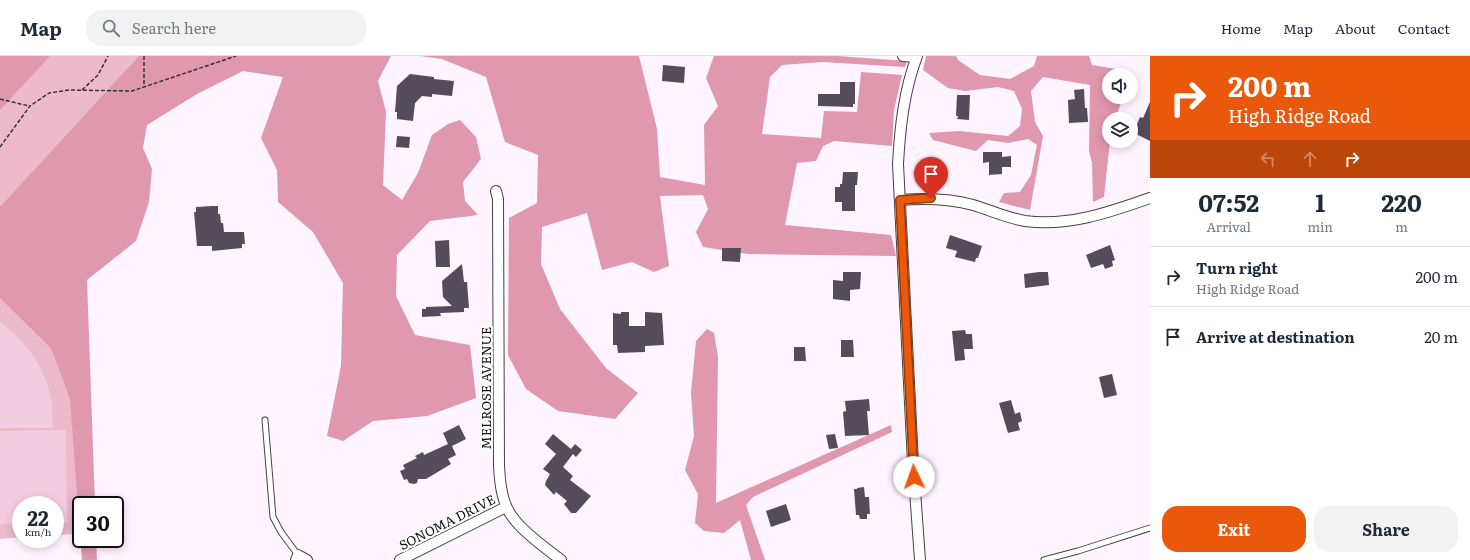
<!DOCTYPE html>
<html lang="en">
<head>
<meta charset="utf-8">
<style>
	body { margin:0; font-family:Literata,serif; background:#f2f2f3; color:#1f2937; height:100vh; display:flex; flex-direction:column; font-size:15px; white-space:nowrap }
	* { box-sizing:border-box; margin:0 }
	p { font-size:13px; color:#747a83 }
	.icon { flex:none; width:22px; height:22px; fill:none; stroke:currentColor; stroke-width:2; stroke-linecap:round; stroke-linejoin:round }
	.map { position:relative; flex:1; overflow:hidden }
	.sheet { display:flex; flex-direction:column; background:#fff; width:320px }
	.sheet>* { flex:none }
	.hud { background:#ea580c; color:#fff; overflow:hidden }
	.buttons { position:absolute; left:1102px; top:12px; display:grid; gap:8px }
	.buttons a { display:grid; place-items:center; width:36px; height:36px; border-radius:50%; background:#fff; box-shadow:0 2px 10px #0003; font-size:20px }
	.speed { position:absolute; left:12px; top:440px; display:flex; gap:8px; font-size:20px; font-weight:700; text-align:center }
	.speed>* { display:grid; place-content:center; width:52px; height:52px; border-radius:50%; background:#fff; box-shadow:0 2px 10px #0003; line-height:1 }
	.speed small { font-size:10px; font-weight:400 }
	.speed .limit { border:2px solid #111; border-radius:6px; background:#fff; color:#111 }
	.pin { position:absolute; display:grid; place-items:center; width:34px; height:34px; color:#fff; margin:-41px -17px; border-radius:50% 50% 50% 0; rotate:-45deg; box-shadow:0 0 4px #0007 }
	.pin .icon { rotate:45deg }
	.me { position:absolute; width:44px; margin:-22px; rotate:357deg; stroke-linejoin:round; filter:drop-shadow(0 0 3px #0008) }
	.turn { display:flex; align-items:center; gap:14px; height:84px; padding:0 12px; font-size:18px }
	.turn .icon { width:52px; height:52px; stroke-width:2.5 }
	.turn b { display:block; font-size:28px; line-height:34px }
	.lanes { display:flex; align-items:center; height:38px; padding:0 12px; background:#0003; justify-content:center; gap:20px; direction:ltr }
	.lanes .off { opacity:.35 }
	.eta { display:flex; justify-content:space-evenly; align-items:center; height:68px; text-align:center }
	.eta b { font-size:24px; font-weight:700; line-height:28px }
	.button { display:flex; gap:8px; margin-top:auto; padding:8px 12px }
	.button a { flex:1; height:46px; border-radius:16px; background:#ea580c; color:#fff; font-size:16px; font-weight:700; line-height:46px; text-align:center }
	.button a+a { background:#f2f2f3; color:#1f2937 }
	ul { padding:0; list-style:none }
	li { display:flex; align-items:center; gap:12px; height:60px; padding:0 12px; border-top:1px solid #e0e1e3 }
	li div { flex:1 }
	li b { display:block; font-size:15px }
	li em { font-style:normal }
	header { display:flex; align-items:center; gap:24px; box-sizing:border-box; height:56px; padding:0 20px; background:#fff; border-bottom:1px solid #e0e1e3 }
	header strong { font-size:19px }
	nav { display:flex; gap:22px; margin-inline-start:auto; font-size:14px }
	.search { width:280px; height:36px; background:#f2f2f3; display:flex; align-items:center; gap:10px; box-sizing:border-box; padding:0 14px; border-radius:16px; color:#747a83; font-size:15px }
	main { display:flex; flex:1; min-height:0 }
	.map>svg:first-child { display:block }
	.green { fill:#edbacc }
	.forest { fill:#df98ad }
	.pitch { fill:#f4cce0 }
	.building { fill:#544c5a }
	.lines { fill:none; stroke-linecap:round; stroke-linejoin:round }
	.lane-casing { stroke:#444; stroke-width:7 }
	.street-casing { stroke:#444; stroke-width:12 }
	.path { stroke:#333; stroke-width:1.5; stroke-dasharray:4 2; stroke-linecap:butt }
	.lane { stroke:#fff; stroke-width:5 }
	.street { stroke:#fff; stroke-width:10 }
	.route-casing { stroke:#983908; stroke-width:10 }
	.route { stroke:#ea580c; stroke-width:7 }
	.labels { text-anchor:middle; stroke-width:4; stroke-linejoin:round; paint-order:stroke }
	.street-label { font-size:13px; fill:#111; stroke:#fff }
</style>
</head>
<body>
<header>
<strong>Map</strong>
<div class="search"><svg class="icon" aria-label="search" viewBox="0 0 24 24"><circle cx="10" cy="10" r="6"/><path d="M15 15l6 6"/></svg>Search here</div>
<nav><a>Home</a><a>Map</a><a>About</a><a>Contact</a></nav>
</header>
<main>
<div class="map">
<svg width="1150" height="504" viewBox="0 0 1150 504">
	<rect width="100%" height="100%" fill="#fff4ff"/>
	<polygon class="green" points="0,0 254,0 87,56 81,478 55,479 55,449 21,449 21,481 0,483"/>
	<g class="forest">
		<polygon points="0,0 50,0 0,54"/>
		<polygon points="139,0 391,0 378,25 386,56 383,129 402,144 418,117 432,79 448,68 460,64 476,81 481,103 463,126 465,145 478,159 430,165 397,199 396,240 415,279 470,289 476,342 427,360 373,365 343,385 327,380 341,310 343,227 313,176 278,146 277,114 261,82 283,21 243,15 197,38 147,69 143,92 152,113 149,146 136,185 87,224 95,449 81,449 81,483 96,483 97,504 82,504 70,343 51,292 0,242 0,151"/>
		<polygon points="420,0 639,0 657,73 660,121 705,129 704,69 718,50 706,22 714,0 837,0 907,5 905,11 822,6 782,9 770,21 762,78 821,82 824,55 857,56 861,16 902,19 894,54 892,90 834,85 823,90 816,105 797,107 785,169 891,179 896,200 748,198 703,191 696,176 708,153 703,139 660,140 669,210 654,216 632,206 602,214 587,157 542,171 541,208 560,253 606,312 638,337 615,363 558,355 526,333 508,299 509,162 537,147 538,99 505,86 486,21 442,3"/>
		<polygon points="926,0 956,0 958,4 980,19 1010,23 1034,10 1037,0 1089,0 1092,9 1122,14 1123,19 1109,19 1109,41 1123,42 1115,63 1109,63 1110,85 1104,141 1093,146 1092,107 1089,95 1090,29 1043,21 1031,35 1035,66 1043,80 1030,154 999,146 1004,137 1020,136 1031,119 1037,89 1028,83 1008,87 988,84 976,95 933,84 929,77 959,75 1008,80 1020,70 1022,53 1014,35 998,31 965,35 948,32 923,14"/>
		<polygon points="707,273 714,277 718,301 716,447 891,369 892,376 753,441 746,449 765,504 751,504 740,464 724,477 704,475 695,467 698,438 685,414 694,380 691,337 696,285"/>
	</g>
	<g class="pitch">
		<path d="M0,266C25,285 42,307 50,338C53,348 52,361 53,372H0Z"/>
		<polygon points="66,374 67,467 55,467 55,449 21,449 21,467 0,468 0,375"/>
	</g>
	<g class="building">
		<polygon points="663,9 685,11 684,27 662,25"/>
		<polygon points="410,18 434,21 434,23 454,25 452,40 432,38 432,41 422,40 415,47 413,65 397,63 397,56 395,56 397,30"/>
		<polygon points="840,26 855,26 855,48 853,48 853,51 818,50 818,38 840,38"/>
		<polygon points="1084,33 1085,52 1087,52 1088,66 1069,67 1068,44 1075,43 1074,34"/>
		<polygon points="957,39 970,39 969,64 957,63 958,60 956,60"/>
		<polygon points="1150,46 1150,85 1136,78 1138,74 1135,73 1140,61 1143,62"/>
		<polygon points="397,80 410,81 409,92 396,91"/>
		<polygon points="983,96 1002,96 1002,101 1011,100 1011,111 1002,111 1002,118 989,119 989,106 983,107"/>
		<polygon points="843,116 858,116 857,129 855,129 855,155 842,155 842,146 835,146 835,131 840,131 840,128 842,128"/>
		<polygon points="212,150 218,150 218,158 220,158 221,167 223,167 224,176 244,176 245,188 242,188 242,192 212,195 212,190 197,190 194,156 196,156 196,151"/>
		<polygon points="950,179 982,190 978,202 976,202 975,206 955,201 957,195 946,192"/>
		<polygon points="449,184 450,211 436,211 435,185"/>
		<polygon points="1110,189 1115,204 1112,205 1113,210 1105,213 1103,208 1091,212 1086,199"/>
		<polygon points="722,192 741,192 740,206 722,205"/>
		<polygon points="462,208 464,226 467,226 469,252 464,252 464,256 440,257 441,260 422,261 422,253 426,253 426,251 452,250 443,241 442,225"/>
		<polygon points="843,216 861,216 860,233 850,234 850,245 833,243 833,224 843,225"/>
		<polygon points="1039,216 1048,216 1049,229 1025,232 1024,218"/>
		<polygon points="621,256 629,256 629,270 645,270 645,256 662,257 664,289 645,290 645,296 618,297 617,289 613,289 613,257 621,258"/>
		<polygon points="965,274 966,278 972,278 973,293 964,293 965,304 955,305 952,275"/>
		<polygon points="841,284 853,284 854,301 841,301"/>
		<polygon points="794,291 805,291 806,305 794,305"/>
		<polygon points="1112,318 1117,339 1104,342 1099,321"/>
		<polygon points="869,343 870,355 867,355 869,379 845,380 843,356 846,355 845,345"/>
		<polygon points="1011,344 1015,358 1020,356 1022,365 1018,367 1020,374 1008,377 999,347"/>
		<polygon points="459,369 466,383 452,390 456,399 448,403 451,408 426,423 418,423 417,427 414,428 409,427 407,423 404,424 400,415 405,413 403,409 417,402 415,400 423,396 424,399 448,388 443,377"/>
		<polygon points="553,378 571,393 575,388 582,394 576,401 573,398 563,411 573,420 570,424 591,440 576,457 571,457 564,448 567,445 556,436 554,439 545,429 546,425 550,418 543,413 556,398 545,388"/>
		<polygon points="835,378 838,392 829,393 826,379"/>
		<polygon points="864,431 865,441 869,441 870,458 867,458 867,463 860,463 859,459 856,459 854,433 857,433 857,432"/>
		<polygon points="786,448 791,464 771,471 766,455"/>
	</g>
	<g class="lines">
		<g class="lane-casing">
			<g id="lane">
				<polyline points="265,364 273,461 281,476 298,499"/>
				<polyline points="1044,504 1078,495 1150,472"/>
			</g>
		</g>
		<g class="street-casing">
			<g id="street">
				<polyline points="903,0 916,1"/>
				<path d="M917,0C904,35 900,71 898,108L913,407L920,504"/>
				<path d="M496,135L498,143L499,410C500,428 502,449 514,463C525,478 546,492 561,504"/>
				<path d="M900,144C925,142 948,142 973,149C990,154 1007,162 1025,165C1069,171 1110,156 1150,142"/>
				<polyline points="296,504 298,499 307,504"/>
				<polyline points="400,504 506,451"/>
			</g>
		</g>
		<g class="path">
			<polyline points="144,0 144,30"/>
			<polyline points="82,34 98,19 108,0"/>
			<polyline points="0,43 29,50"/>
			<polyline points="0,91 30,50 49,37 69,34 132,35 236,0"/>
		</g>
		<use href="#lane" class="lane"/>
		<use href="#street" class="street"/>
	</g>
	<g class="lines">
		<g class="route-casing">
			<polyline id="route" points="914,421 900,144 931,142"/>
		</g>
		<use href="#route" class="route"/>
	</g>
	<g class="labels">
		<g class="street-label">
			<text transform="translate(486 332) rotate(-90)" y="5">MELROSE AVENUE</text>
			<text transform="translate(447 466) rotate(-27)" y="5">SONOMA DRIVE</text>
		</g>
	</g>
</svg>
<div class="buttons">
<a><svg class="icon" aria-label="sound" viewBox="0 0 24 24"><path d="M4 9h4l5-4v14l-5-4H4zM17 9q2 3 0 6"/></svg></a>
<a><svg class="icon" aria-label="layers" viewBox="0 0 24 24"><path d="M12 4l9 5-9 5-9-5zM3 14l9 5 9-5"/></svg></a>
</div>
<div class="speed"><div>22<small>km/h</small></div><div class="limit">30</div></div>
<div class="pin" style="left:931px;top:142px;background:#d93025"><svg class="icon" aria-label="arrive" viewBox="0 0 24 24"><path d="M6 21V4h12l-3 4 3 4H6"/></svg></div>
<svg class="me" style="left:914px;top:421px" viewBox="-20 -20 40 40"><circle r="19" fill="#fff"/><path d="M0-13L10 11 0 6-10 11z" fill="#ea580c"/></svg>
</div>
<section class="sheet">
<div class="hud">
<div class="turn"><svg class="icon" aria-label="right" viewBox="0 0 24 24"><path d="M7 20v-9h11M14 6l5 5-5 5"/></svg><div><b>200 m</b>High Ridge Road</div></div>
<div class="lanes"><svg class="icon off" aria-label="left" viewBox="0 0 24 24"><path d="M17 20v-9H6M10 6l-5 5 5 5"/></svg><svg class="icon off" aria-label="ahead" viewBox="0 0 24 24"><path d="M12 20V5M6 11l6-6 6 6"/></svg><svg class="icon" aria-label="right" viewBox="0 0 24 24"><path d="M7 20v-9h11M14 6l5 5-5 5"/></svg></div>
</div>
<div class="eta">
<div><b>07:52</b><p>Arrival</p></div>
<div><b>1</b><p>min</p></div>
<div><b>220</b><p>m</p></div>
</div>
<ul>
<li><svg class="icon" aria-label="right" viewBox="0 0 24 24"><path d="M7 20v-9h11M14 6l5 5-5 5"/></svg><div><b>Turn right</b><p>High Ridge Road</p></div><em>200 m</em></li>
<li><svg class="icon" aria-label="arrive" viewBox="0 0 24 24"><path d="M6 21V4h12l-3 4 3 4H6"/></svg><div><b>Arrive at destination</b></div><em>20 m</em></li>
</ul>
<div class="button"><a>Exit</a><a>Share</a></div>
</section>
</main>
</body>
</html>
